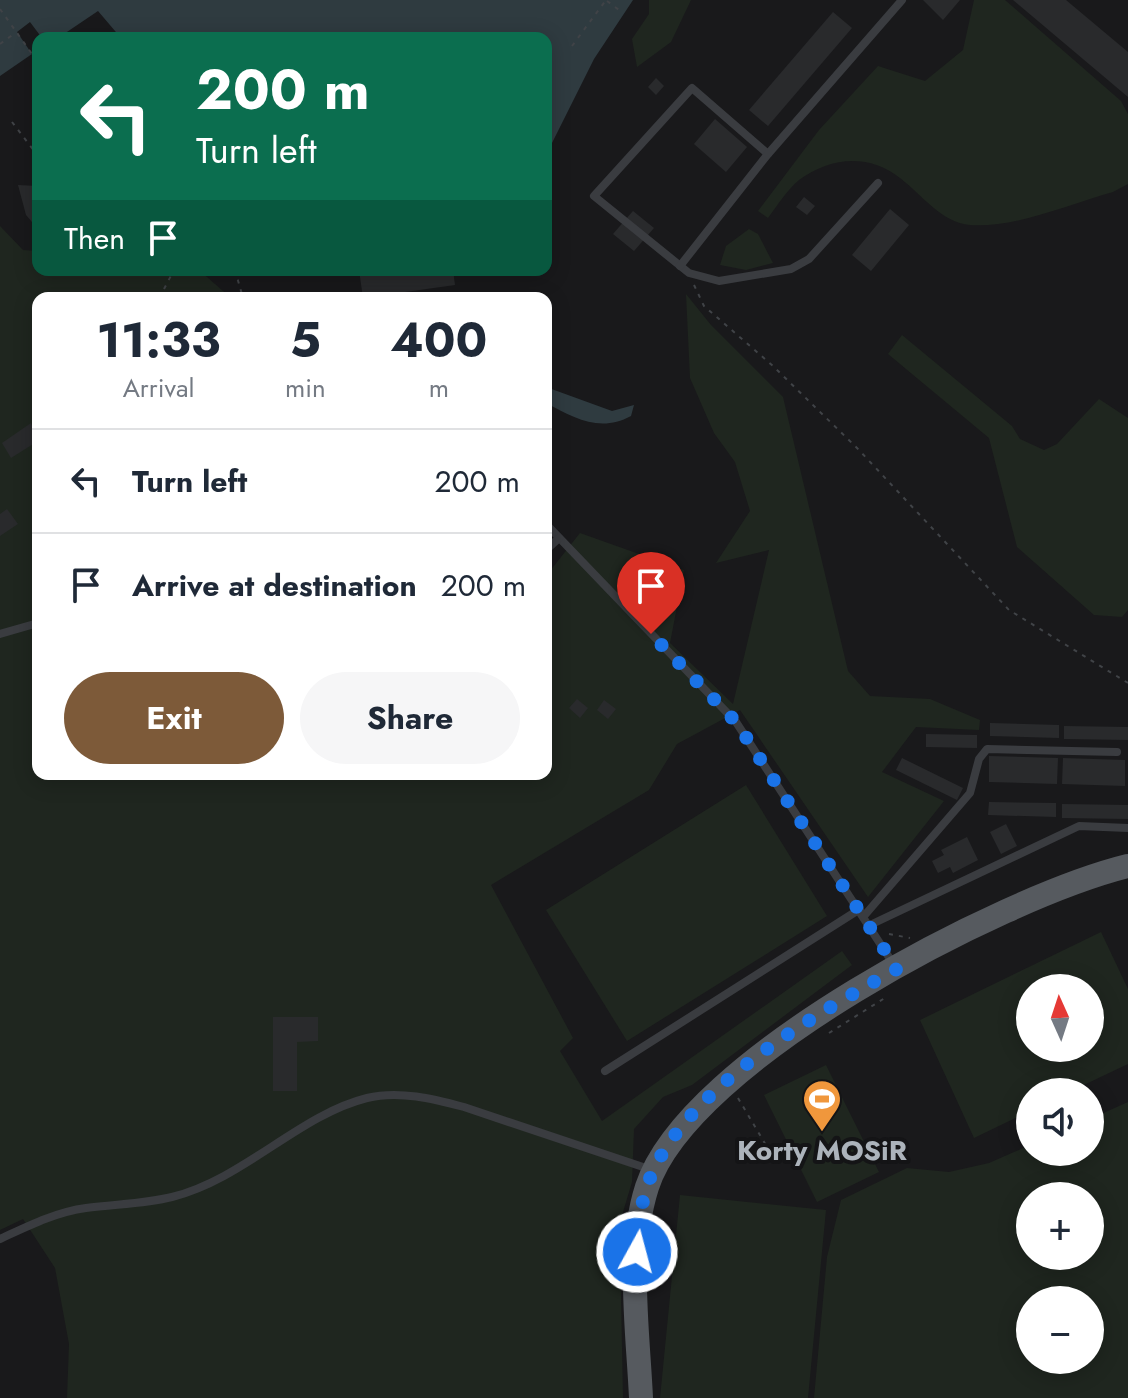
<!DOCTYPE html>
<html lang="en">
<head>
<meta charset="utf-8">
<style>
	body { margin:0; font-family:Jost,sans-serif; background:#f6f6f7; color:#1f2937; height:100vh; display:flex; flex-direction:column; font-size:30px; white-space:nowrap }
	* { box-sizing:border-box; margin:0 }
	p { font-size:26px; color:#747a83 }
	.icon { flex:none; width:44px; height:44px; fill:none; stroke:currentColor; stroke-width:2; stroke-linecap:round; stroke-linejoin:round }
	.map { position:relative; flex:1; overflow:hidden }
	.details { position:absolute; left:32px; top:292px; width:520px; height:488px; display:flex; flex-direction:column; background:#fff; border-radius:16px; box-shadow:0 4px 20px #0003 }
	.details>* { flex:none }
	.banner { position:absolute; left:32px; top:32px; width:520px; height:244px; border-radius:16px; box-shadow:0 4px 20px #0003; background:#0b6e4f; color:#fff; overflow:hidden }
	.needle { width:52px; rotate:357deg }
	.tools { position:absolute; left:1016px; top:974px; display:grid; gap:16px }
	.tools a { display:grid; place-items:center; width:88px; height:88px; border-radius:50%; background:#fff; box-shadow:0 4px 20px #0003; font-size:40px }
	.pin { position:absolute; display:grid; place-items:center; width:68px; height:68px; color:#fff; margin:-82px -34px; border-radius:50% 50% 50% 0; rotate:-45deg; box-shadow:0 0 8px #0007 }
	.pin .icon { rotate:45deg }
	.me { position:absolute; width:88px; margin:-44px; rotate:7deg; stroke-linejoin:round; filter:drop-shadow(0 0 6px #0008) }
	.turn { display:flex; align-items:center; gap:28px; height:168px; padding:0 32px; font-size:36px }
	.turn .icon { width:104px; height:104px; stroke-width:2.5 }
	.turn b { display:block; font-size:56px; line-height:68px }
	.then { display:flex; align-items:center; height:76px; padding:0 32px; background:#0003; gap:16px; font-size:30px }
	.eta { display:flex; justify-content:space-evenly; align-items:center; height:136px; text-align:center }
	.eta b { font-size:48px; font-weight:700; line-height:56px }
	.action { display:flex; gap:16px; margin-top:auto; padding:16px 32px }
	.action a { flex:1; height:92px; border-radius:48px; background:#7d5a39; color:#fff; font-size:32px; font-weight:700; line-height:92px; text-align:center }
	.action a+a { background:#f6f6f7; color:#1f2937 }
	ul { padding:0; list-style:none }
	li { display:flex; align-items:center; gap:24px; height:104px; padding:0 32px; border-top:2px solid #e0e1e3 }
	li div { flex:1 }
	li b { display:block; font-size:30px }
	li em { font-style:normal }
	.map>svg:first-child { display:block }
	.green { fill:#1f261f; fill-rule:evenodd }
	.water { fill:#2f3b40 }
	.building { fill:#292a2c }
	.lines { fill:none; stroke-linecap:round; stroke-linejoin:round }
	.path { stroke:#404347; stroke-width:2; stroke-dasharray:4 6; stroke-linecap:butt }
	.lane { stroke:#3a3c40; stroke-width:8 }
	.primary { stroke:#565a5f; stroke-width:24 }
	.route { stroke:#1a73e8; stroke-width:14; stroke-dasharray:0 25.2 }
	.labels { text-anchor:middle; stroke-width:8; stroke-linejoin:round; paint-order:stroke }
	.poi-label { font-size:28px; font-weight:bold; fill:#acb3bb; stroke:#141416 }
</style>
</head>
<body>
<div class="map">
<svg width="1128" height="1398" viewBox="0 0 1128 1398">
	<rect width="100%" height="100%" fill="#19191b"/>
	<g class="green">
		<polygon points="649,0 691,0 671,42 637,67 632,39 649,14"/>
		<path d="M974,0H1005L1121,101L1128,114V184L1113,192C1069,204 1017,228 970,225C942,223 921,194 900,178C869,153 830,157 799,180C787,190 777,206 768,218L758,211L819,130L878,66L925,81L963,50Z"/>
		<polygon points="0,226 23,250 38,251 38,270 199,270 231,298 38,298 38,774 546,774 546,576 580,533 684,570 670,643 733,704 769,550 716,563 750,511 735,462 714,433 690,378 686,294 711,325 783,397 848,671 870,696 930,699 980,720 979,730 916,727 882,772 944,801 868,897 740,710 677,744 649,790 491,885 573,1038 560,1051 602,1121 842,951 852,965 692,1085 663,1097 634,1129 632,1182 623,1212 620,1245 623,1398 67,1398 69,1344 55,1268 23,1219 0,1230"/>
		<polygon points="749,229 758,234 773,263 746,270 720,265 726,246"/>
		<polygon points="902,335 1012,426 1020,439 1044,450 1057,444 1099,399 1128,418 1128,610 1122,617 1094,615 1017,547 989,438 888,354"/>
		<polygon points="746,785 827,916 627,1041 546,910"/>
		<path d="M1101,932L1128,989V1064L1069,1092H1030V1111L974,1138L920,1020ZM1090,988V1048H1030V988Z"/>
		<polygon points="826,1065 879,1172 817,1202 764,1095"/>
		<path d="M1128,1102V1398H814L827,1257L841,1200L907,1168L949,1172L989,1163L1030,1145V1152H1090V1119ZM1030,1196H1090V1256H1030ZM1030,1300H1090V1360H1030Z"/>
		<polygon points="680,1195 826,1210 808,1398 660,1398"/>
	</g>
	<g class="water">
		<polygon points="0,0 633,0 594,59 546,155 546,38 121,38 98,11 58,38 42,38 30,22 17,32 32,54 0,76"/>
		<path d="M546,387L612,411L634,405L631,416C600,433 574,418 546,403Z"/>
	</g>
	<g class="building">
		<polygon points="923,0 960,0 943,20"/>
		<polygon points="1013,0 1066,0 1128,52 1128,97"/>
		<polygon points="833,12 852,28 768,126 749,110"/>
		<polygon points="656,78 664,86 656,95 648,87"/>
		<polygon points="715,119 747,147 726,172 694,144"/>
		<polygon points="18,185 38,186 38,229 26,215"/>
		<polygon points="804,197 815,206 807,215 796,207"/>
		<polygon points="890,209 909,225 871,271 852,255"/>
		<polygon points="633,211 654,228 634,251 613,234"/>
		<polygon points="359,270 453,270 455,285 363,298"/>
		<polygon points="31,423 38,441 11,458 2,443"/>
		<polygon points="7,509 18,524 0,536 0,514"/>
		<polygon points="577,699 588,708 580,718 569,708"/>
		<polygon points="604,700 616,709 608,719 597,710"/>
		<polygon points="990,723 1059,725 1059,738 990,736"/>
		<polygon points="1064,726 1128,727 1128,740 1064,739"/>
		<polygon points="926,734 977,735 977,748 926,747"/>
		<polygon points="989,756 1058,758 1057,784 989,782"/>
		<polygon points="902,758 963,788 957,800 896,770"/>
		<polygon points="1063,758 1125,760 1125,786 1062,784"/>
		<polygon points="989,802 1056,803 1056,817 988,815"/>
		<polygon points="1062,804 1128,805 1128,819 1062,818"/>
		<polygon points="1006,824 1017,846 1001,854 990,832"/>
		<polygon points="967,837 978,860 953,873 950,867 938,873 932,861 944,855 941,850"/>
		<polygon points="273,1017 318,1017 318,1041 297,1042 297,1091 273,1091"/>
	</g>
	<g class="lines">
		<g class="path">
			<polyline points="607,1 623,13"/>
			<polyline points="0,9 32,54"/>
			<polyline points="0,44 15,33"/>
			<polyline points="572,46 606,0"/>
			<polyline points="12,122 38,156"/>
			<polyline points="235,270 243,298"/>
			<polyline points="694,285 704,306 773,366 857,448 1009,610 1128,683"/>
			<polyline points="164,289 174,270"/>
			<polyline points="889,934 910,938"/>
			<polyline points="829,1033 888,996"/>
			<polyline points="738,1098 773,1157"/>
		</g>
		<g class="lane">
			<polyline points="768,154 692,88 594,196 689,273 719,281 791,269 809,259 878,183"/>
			<polyline points="680,266 768,154 902,0"/>
			<polyline points="546,524 736,722 894,965"/>
			<polyline points="546,550 559,538"/>
			<polyline points="0,634 38,623"/>
			<polyline points="864,916 970,793 979,759 987,749 1117,752"/>
			<polyline points="870,925 1079,826 1128,828"/>
			<polyline points="605,1071 860,909"/>
			<path d="M0,1239C28,1226 56,1212 86,1208C114,1204 144,1204 172,1197C244,1179 299,1115 367,1098C399,1090 434,1099 464,1107L652,1170"/>
		</g>
		<path class="primary" d="M641,1398C638,1330 626,1253 647,1187C688,1060 1002,897 1128,866"/>
	</g>
	<g class="lines">
		<path class="route" d="M637,1252C639,1230 640,1207 647,1186C680,1091 814,1015 897,969L736,722L651,634"/>
	</g>
	<defs>
		<g id="stadium-pin" transform="scale(2)"><path d="M0 17L-7.5 6A9.5 9.5 0 1 1 7.5 6Z" fill="#f0973c" stroke="#141416"/><path d="M0-5a6.5 5 0 1 0 0 10a6.5 5 0 1 0 0-10ZM-3.5-1.8h7v3.6h-7Z" fill="#fff"/></g>
	</defs>
	<g fill-rule="evenodd">
		<use href="#stadium-pin" x="822" y="1099"/>
	</g>
	<g class="labels">
		<g class="poi-label">
			<text x="822" y="1160">Korty MOSiR</text>
		</g>
	</g>
</svg>
<div class="tools">
<a><svg class="needle" viewBox="-14 -14 28 28"><path d="M0-13l5 13h-10z" fill="#e53935"/><path d="M0 13l5-13h-10z" fill="#747a83"/></svg></a>
<a><svg class="icon" aria-label="sound" viewBox="0 0 24 24"><path d="M4 9h4l5-4v14l-5-4H4zM17 9q2 3 0 6"/></svg></a>
<a>+</a>
<a>−</a>
</div>
<div class="pin" style="left:651px;top:634px;background:#d93025"><svg class="icon" aria-label="arrive" viewBox="0 0 24 24"><path d="M6 21V4h12l-3 4 3 4H6"/></svg></div>
<svg class="me" style="left:637px;top:1252px" viewBox="-20 -20 40 40"><circle r="17" fill="#1a73e8" stroke="#fff" stroke-width="3"/><path d="M0-11L8 9 0 5-8 9z" fill="#fff"/></svg>
<div class="banner">
<div class="turn"><svg class="icon" aria-label="left" viewBox="0 0 24 24"><path d="M17 20v-9H6M10 6l-5 5 5 5"/></svg><div><b>200 m</b>Turn left</div></div>
<div class="then">Then<svg class="icon" aria-label="arrive" viewBox="0 0 24 24"><path d="M6 21V4h12l-3 4 3 4H6"/></svg></div>
</div>
<section class="details">
<div class="eta">
<div><b>11:33</b><p>Arrival</p></div>
<div><b>5</b><p>min</p></div>
<div><b>400</b><p>m</p></div>
</div>
<ul>
<li><svg class="icon" aria-label="left" viewBox="0 0 24 24"><path d="M17 20v-9H6M10 6l-5 5 5 5"/></svg><div><b>Turn left</b></div><em>200 m</em></li>
<li><svg class="icon" aria-label="arrive" viewBox="0 0 24 24"><path d="M6 21V4h12l-3 4 3 4H6"/></svg><div><b>Arrive at destination</b></div><em>200 m</em></li>
</ul>
<div class="action"><a>Exit</a><a>Share</a></div>
</section>
</div>
</body>
</html>
